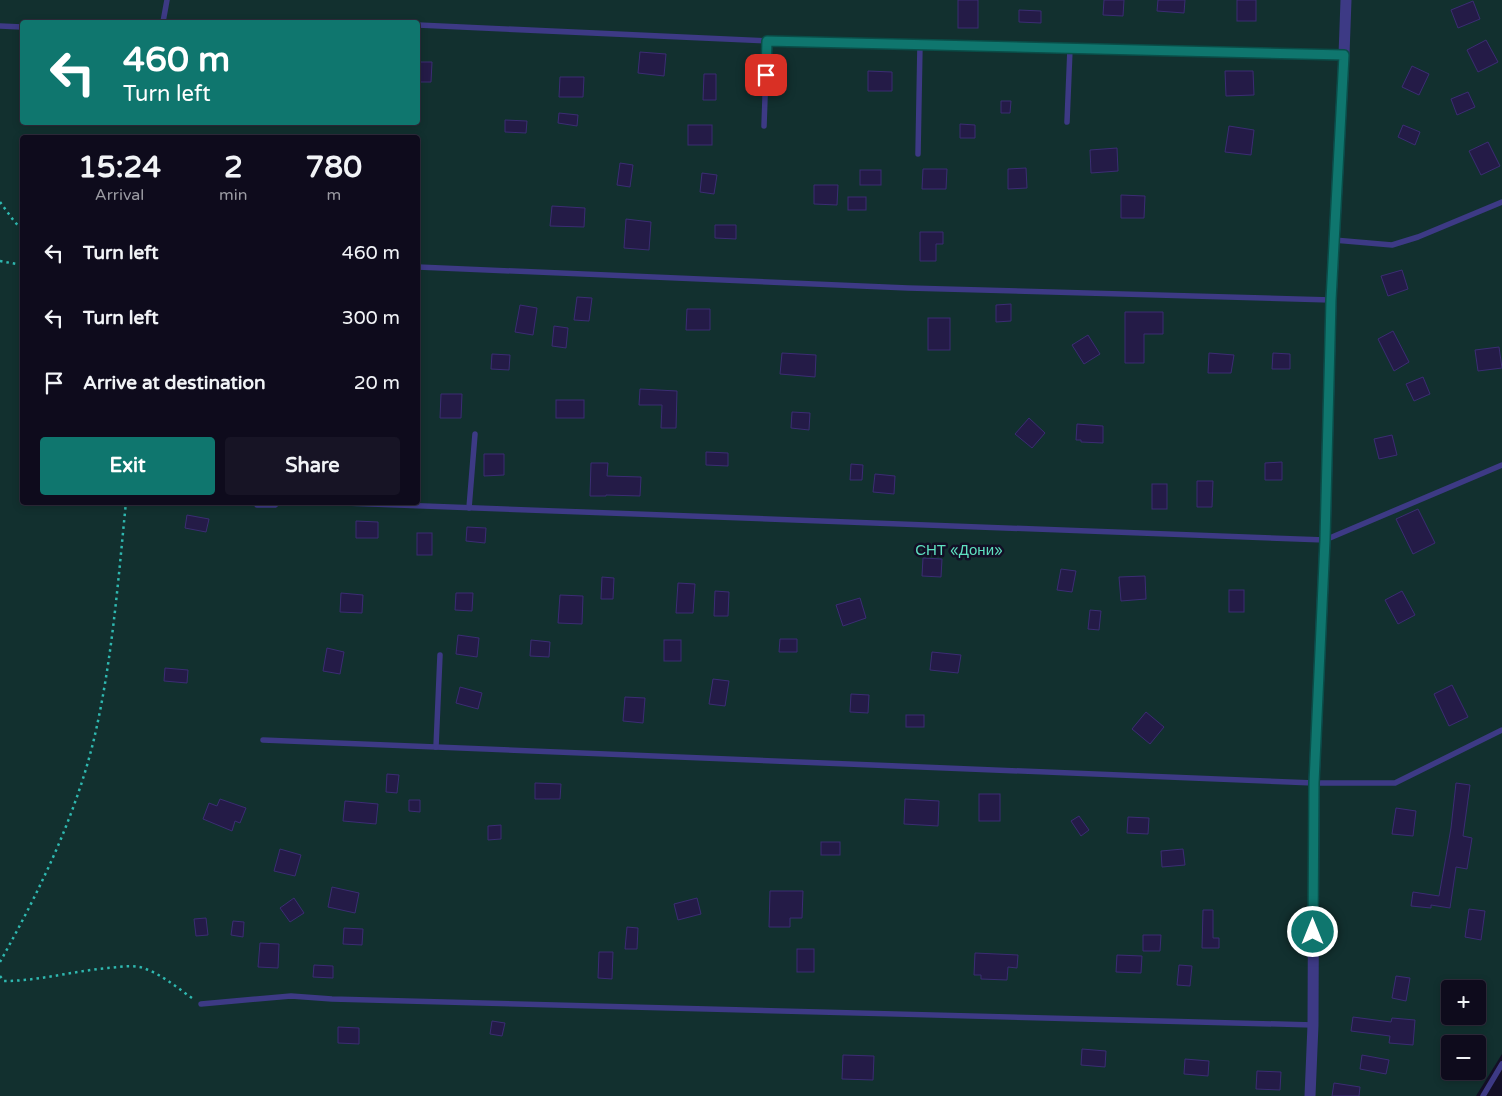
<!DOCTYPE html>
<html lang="en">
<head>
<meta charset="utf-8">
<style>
	body { margin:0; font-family:"Varela Round",sans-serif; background:#171425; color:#f1f3f6; height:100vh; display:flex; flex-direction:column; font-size:19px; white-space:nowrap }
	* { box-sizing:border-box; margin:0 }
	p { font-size:16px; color:#9b9ba3 }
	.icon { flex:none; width:28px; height:28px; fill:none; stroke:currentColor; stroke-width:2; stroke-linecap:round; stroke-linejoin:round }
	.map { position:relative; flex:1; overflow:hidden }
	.side { position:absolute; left:20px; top:135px; width:400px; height:370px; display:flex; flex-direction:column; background:#0e0b1c; border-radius:5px; box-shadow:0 2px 8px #0003,0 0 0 1px #2e2b3b }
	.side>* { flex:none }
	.banner { position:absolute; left:20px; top:20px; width:400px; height:105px; border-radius:5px; box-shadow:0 2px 8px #0003,0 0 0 1px #2e2b3b; background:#0f766e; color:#fff; overflow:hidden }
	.fabs { position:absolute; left:1441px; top:980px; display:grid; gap:10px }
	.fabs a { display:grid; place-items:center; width:45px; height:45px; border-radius:5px; background:#0e0b1c; box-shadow:0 2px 8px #0003,0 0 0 1px #2e2b3b; font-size:25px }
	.pin { position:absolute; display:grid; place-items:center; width:42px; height:42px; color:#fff; margin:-21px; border-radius:10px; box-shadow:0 2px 8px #0006 }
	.me { position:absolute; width:55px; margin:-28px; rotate:0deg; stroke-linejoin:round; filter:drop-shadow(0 0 4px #0008) }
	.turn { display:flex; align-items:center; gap:18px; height:105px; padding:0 20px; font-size:22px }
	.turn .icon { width:65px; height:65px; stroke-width:2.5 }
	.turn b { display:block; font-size:35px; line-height:42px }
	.eta { display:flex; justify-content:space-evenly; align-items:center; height:85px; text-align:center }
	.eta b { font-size:30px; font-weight:700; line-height:35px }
	.primary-button { display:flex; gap:10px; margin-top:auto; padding:10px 20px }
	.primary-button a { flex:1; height:58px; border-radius:5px; background:#0f766e; color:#fff; font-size:20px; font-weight:700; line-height:58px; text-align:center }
	.primary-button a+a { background:#171425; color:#f1f3f6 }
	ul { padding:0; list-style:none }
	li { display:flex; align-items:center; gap:15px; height:65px; padding:0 20px }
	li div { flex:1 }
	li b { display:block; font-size:19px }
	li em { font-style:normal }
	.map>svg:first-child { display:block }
	.green { fill:#12302f; fill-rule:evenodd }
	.building { fill:#241b47; stroke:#3b2d73 }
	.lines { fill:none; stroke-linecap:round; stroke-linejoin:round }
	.path { stroke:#2fb8b0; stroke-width:2.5; stroke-dasharray:2.5 4; stroke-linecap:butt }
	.lane { stroke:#3d3a85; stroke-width:5.5 }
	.street { stroke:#3d3a85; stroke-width:11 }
	.route-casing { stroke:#0a4d48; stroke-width:12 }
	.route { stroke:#0f766e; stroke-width:9 }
	.labels { text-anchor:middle; stroke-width:5; stroke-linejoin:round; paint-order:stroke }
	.park-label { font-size:15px; fill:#5fe0c0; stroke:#130f26 }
</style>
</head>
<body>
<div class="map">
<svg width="1502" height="1096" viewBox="0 0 1502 1096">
	<rect width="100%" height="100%" fill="#130f26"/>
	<path class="green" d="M0,0H1502V1054L1476,1096H0ZM22,22H418V122H22ZM22,138H418V502H22ZM1450,989H1478V1016H1450ZM1450,1044H1478V1071H1450Z"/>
	<g class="building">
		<rect x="958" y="0" width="20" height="28"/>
		<polygon points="1104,0 1124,0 1123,16 1103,15"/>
		<polygon points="1158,0 1185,0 1184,13 1157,11"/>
		<rect x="1237" y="0" width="19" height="21"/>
		<polygon points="1473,1 1480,19 1458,28 1451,10"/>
		<polygon points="1019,10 1041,11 1041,23 1019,22"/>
		<polygon points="1486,40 1498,62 1478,72 1467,50"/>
		<polygon points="640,52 666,54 664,76 638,73"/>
		<polygon points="418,62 432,62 431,82 418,82"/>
		<polygon points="1412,66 1429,74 1419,95 1402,87"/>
		<polygon points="868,71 892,72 892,91 868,91"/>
		<polygon points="1225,71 1253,71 1254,95 1226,96"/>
		<polygon points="704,74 716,74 716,100 703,100"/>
		<polygon points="560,77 584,77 583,97 559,97"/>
		<polygon points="1468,92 1475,107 1457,115 1451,99"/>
		<polygon points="1001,101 1011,101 1010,113 1001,113"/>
		<polygon points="559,113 578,115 577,126 558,123"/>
		<polygon points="505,120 527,121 526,133 505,132"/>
		<polygon points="960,124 975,125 975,138 960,138"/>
		<rect x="688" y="125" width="24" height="20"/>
		<polygon points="1403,125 1420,132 1415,145 1398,137"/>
		<polygon points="1229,126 1254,130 1251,155 1225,152"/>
		<polygon points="1488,142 1500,166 1481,175 1469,151"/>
		<polygon points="1117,148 1118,171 1091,173 1090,150"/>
		<polygon points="620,163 633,165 630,187 617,185"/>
		<polygon points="1026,168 1027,188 1008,189 1008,169"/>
		<polygon points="923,169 947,169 946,189 922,189"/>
		<rect x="860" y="170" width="21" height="15"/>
		<polygon points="702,173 717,175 714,194 700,192"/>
		<polygon points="814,185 838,185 837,205 814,204"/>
		<polygon points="1121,195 1145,196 1144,218 1121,218"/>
		<rect x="848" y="197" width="18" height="13"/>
		<polygon points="552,206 585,208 584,227 550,226"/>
		<polygon points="626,219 651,222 649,250 624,248"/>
		<polygon points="715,225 736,225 736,239 715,238"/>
		<polygon points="920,232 943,232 943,244 936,244 936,261 920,261"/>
		<polygon points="1402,270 1408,289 1388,296 1381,276"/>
		<polygon points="577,297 592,298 589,321 574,320"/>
		<polygon points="1011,304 1011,321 996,322 996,305"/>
		<polygon points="520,305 537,308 533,335 515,332"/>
		<polygon points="687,309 710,309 710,330 686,330"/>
		<polygon points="1125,312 1163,312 1163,334 1144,334 1144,363 1125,363"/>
		<rect x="928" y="318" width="22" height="32"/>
		<polygon points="554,326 568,328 566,348 552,346"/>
		<polygon points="1393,331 1409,362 1394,371 1378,339"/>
		<polygon points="1088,335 1100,354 1084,364 1072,345"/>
		<polygon points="1499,347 1502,368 1478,371 1475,350"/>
		<polygon points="782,353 816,355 815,377 780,374"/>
		<polygon points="1209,353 1234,355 1231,373 1208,373"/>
		<polygon points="1273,353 1290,354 1290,369 1272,369"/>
		<polygon points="492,354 510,355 509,370 491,369"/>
		<polygon points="1423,377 1430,394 1414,401 1406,384"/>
		<polygon points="640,389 677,391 676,428 661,428 662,405 639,405"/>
		<polygon points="441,394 462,394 461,418 440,418"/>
		<rect x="556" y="400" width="28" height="18"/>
		<polygon points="792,412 810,413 809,430 791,428"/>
		<polygon points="1029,418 1045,433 1032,448 1015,434"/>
		<polygon points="1077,424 1103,426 1103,443 1081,442 1081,440 1076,440"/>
		<polygon points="1392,435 1397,455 1379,459 1374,439"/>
		<polygon points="706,452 728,453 728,466 706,465"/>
		<polygon points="484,454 504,454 504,475 484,476"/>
		<polygon points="1282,462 1282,480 1265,480 1265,463"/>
		<polygon points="591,463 608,463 607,476 641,477 640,496 606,495 606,496 590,496"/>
		<polygon points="851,464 863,465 862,480 850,480"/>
		<polygon points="875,474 895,476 894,494 873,492"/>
		<polygon points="1197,481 1213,481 1212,507 1197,507"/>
		<rect x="1152" y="484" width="15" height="25"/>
		<polygon points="1418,509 1435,543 1413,554 1396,519"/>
		<polygon points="187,515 209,519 206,532 185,528"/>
		<polygon points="356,521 378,522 378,538 356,538"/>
		<polygon points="467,527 486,528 485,543 466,541"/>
		<rect x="417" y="533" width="15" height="22"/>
		<polygon points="923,558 942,559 941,577 922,576"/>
		<polygon points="1061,569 1076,571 1072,592 1057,590"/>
		<polygon points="1145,576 1146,599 1121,601 1119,577"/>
		<polygon points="602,577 614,578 613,599 601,599"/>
		<polygon points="678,583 695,584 693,613 676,613"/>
		<rect x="1229" y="590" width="15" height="22"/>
		<polygon points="715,591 729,592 728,616 714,616"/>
		<polygon points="1402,591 1415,615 1398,624 1385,600"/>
		<polygon points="341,593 363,595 362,613 340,612"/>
		<polygon points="456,593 473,593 472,611 455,610"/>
		<polygon points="560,595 583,596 582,624 558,623"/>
		<polygon points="860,598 866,618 843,626 836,605"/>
		<polygon points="1090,610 1101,611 1099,630 1088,629"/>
		<polygon points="458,635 479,638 477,657 456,654"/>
		<polygon points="780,639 797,639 797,652 779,652"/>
		<polygon points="531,640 550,642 549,657 530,656"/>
		<rect x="664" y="640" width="17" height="21"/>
		<polygon points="327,648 344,652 340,674 323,671"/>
		<polygon points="932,652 961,655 958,673 930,670"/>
		<polygon points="165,668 188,670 187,683 164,681"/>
		<polygon points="713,679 729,681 725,706 709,704"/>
		<polygon points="1452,685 1468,717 1449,726 1434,694"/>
		<polygon points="460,687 482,693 478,709 456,703"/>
		<polygon points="851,694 869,695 868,713 850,712"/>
		<polygon points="625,697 645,698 643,723 623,721"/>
		<polygon points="1146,712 1164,727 1150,744 1132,729"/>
		<rect x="906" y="715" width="18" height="12"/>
		<polygon points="387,774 399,775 397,793 386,792"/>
		<polygon points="535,783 561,784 560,799 535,799"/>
		<polygon points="1456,783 1470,785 1463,836 1472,838 1467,869 1456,867 1450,908 1431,905 1431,908 1411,906 1413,892 1439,896 1451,828"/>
		<rect x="979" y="794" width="21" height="27"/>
		<polygon points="220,799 246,808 240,823 235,821 232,831 203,819 209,803 217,806"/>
		<polygon points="905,799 939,801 938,826 904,824"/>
		<polygon points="409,800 420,800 420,812 409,811"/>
		<polygon points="345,801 378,804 376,824 343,821"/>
		<polygon points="1396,808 1416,811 1413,836 1392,834"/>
		<polygon points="1079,816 1089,830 1081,836 1071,821"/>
		<polygon points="1128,817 1149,818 1148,834 1127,833"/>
		<polygon points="501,825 501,839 488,840 488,826"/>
		<rect x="821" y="842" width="19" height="13"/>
		<polygon points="280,849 301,855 295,876 274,871"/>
		<polygon points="1183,849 1185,865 1162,867 1161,851"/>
		<polygon points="332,887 359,893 355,913 328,907"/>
		<polygon points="770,891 803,891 802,918 790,918 790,927 769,927"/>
		<polygon points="294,898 304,913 290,922 280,908"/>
		<polygon points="697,898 701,914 678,920 674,904"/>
		<polygon points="1469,909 1485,911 1481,940 1465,937"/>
		<polygon points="1203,910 1213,910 1213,938 1219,938 1219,948 1202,948"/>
		<polygon points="206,918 208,935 196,936 194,919"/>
		<polygon points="233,921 244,922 243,937 231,935"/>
		<polygon points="627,927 638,928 637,949 625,949"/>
		<polygon points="344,928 363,929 362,945 343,944"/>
		<polygon points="1143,935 1161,935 1160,951 1143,951"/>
		<polygon points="260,943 279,944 278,968 258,967"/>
		<rect x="797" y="949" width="17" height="23"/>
		<polygon points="599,952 613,952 612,979 598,978"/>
		<polygon points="975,953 1018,955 1017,968 1008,967 1007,980 981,979 981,975 974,975"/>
		<polygon points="1117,955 1142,956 1141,973 1116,972"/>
		<polygon points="314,965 333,966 333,978 313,977"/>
		<polygon points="1179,965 1192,966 1190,986 1177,985"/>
		<polygon points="1396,976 1410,978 1406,1001 1392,998"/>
		<polygon points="1353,1017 1391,1022 1392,1018 1415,1020 1413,1045 1389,1043 1390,1036 1351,1031"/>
		<polygon points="492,1021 505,1023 502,1036 490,1034"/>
		<polygon points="338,1027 359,1028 359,1044 338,1043"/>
		<polygon points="1082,1049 1106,1051 1105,1067 1081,1065"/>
		<polygon points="843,1055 874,1056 873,1080 842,1079"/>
		<polygon points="1362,1055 1389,1060 1386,1074 1360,1069"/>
		<polygon points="1185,1059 1209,1061 1208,1076 1184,1074"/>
		<polygon points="1257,1071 1281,1072 1280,1090 1256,1089"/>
		<polygon points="1334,1083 1360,1087 1359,1096 1332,1096"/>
	</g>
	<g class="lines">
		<g class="path">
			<polyline points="0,202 14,221 22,230"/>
			<polyline points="0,261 22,265"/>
			<polyline points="213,502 249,504"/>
			<path d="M0,962C39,892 75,818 94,739C112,662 118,582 126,502"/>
			<path d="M0,976L4,981C39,981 73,971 108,968C121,967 134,964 146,969C164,976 180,990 195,1000"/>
		</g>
		<g class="lane">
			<polyline points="163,22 167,0"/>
			<polyline points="345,22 360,22"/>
			<polyline points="418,25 767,41 1344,55"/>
			<polyline points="0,26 22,27"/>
			<polyline points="1067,122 1070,49"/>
			<polyline points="764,126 767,41"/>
			<polyline points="918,154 920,45"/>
			<polyline points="1334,240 1392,245 1418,237 1502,202"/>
			<polyline points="418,267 908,288 1331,300"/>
			<polyline points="318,502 1325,540 1502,465"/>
			<polyline points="257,505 275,505 279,502"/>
			<polyline points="469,508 475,434"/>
			<polyline points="263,740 1314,783 1395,783 1502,730"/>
			<polyline points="436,747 440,655"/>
			<polyline points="201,1004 291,996 332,999 1313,1025"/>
			<polyline points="1483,1096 1502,1064"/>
		</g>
		<polyline class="street" points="1310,1096 1313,1025 1314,783 1325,540 1331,300 1344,55 1346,0"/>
	</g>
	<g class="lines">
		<g class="route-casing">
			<polyline id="route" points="766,75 767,41 1344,55 1331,300 1325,540 1314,783 1313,932"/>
		</g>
		<use href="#route" class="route"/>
	</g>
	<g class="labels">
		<g class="park-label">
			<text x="959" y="555">СНТ «Дони»</text>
		</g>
	</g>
</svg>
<div class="fabs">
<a>+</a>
<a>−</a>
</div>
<div class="pin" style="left:766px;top:75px;background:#d93025"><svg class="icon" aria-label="arrive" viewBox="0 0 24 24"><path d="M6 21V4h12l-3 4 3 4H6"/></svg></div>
<svg class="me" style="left:1313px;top:932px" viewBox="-20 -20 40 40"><circle r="17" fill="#0f766e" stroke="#fff" stroke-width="3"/><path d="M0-11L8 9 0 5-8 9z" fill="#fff"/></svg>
<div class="banner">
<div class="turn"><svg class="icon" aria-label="left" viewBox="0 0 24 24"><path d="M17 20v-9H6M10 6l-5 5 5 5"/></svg><div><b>460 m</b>Turn left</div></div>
</div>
<section class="side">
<div class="eta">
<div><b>15:24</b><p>Arrival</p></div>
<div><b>2</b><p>min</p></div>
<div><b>780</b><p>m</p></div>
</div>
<ul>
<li><svg class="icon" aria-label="left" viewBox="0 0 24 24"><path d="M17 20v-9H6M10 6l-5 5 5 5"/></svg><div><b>Turn left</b></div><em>460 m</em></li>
<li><svg class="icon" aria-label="left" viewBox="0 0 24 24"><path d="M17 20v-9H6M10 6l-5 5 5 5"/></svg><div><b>Turn left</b></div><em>300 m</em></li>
<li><svg class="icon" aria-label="arrive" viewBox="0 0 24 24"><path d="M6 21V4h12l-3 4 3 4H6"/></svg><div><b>Arrive at destination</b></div><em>20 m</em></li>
</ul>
<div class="primary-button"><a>Exit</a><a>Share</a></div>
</section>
</div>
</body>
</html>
